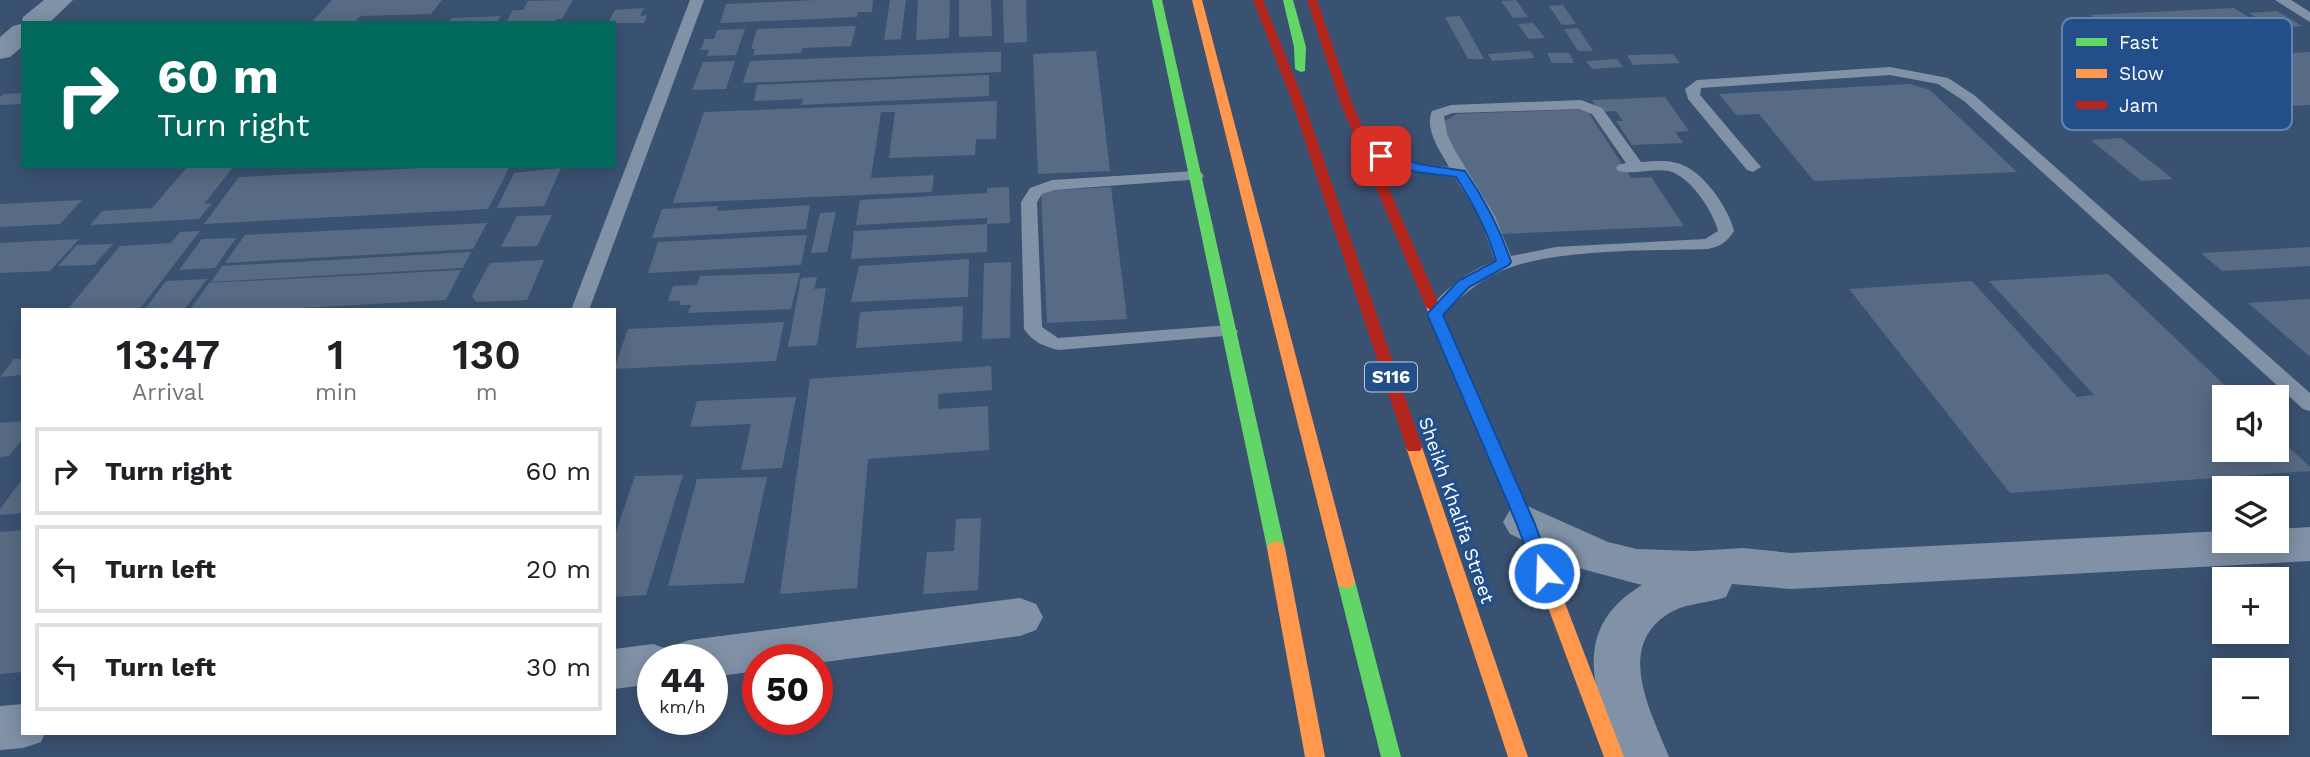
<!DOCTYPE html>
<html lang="en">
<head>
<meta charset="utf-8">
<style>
	body { margin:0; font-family:"Work Sans",sans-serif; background:#f6f6f6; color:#202124; height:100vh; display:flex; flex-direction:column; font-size:26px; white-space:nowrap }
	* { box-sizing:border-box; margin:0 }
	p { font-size:23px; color:#757577 }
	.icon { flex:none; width:38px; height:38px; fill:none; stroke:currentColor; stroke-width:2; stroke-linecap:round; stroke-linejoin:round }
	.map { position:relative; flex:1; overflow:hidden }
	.panel { position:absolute; left:21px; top:308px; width:595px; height:427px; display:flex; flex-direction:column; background:#fff; border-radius:0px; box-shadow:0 4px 18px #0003 }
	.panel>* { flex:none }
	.guide { position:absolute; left:21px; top:21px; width:595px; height:147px; border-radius:0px; box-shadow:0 4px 18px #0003; background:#00695c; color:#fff; overflow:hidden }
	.fabs { position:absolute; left:2212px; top:385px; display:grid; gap:14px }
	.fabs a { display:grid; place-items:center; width:77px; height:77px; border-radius:0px; background:#fff; box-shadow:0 4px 18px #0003; font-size:35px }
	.speed { position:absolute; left:637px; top:644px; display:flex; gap:14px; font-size:35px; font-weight:700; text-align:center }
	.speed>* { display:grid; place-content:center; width:91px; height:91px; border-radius:50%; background:#fff; box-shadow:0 4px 18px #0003; line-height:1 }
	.speed small { font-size:18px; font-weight:400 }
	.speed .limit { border:10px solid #d22; background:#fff; color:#111 }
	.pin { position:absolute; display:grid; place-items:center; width:60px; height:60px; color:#fff; margin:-30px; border-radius:14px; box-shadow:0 4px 10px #0006 }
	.me { position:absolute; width:77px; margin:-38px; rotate:340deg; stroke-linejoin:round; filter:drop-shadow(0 0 5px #0008) }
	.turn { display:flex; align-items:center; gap:24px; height:147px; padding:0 21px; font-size:32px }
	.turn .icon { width:91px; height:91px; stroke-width:2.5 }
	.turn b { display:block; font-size:49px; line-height:60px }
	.eta { display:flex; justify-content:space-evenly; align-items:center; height:119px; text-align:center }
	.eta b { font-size:42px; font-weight:600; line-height:49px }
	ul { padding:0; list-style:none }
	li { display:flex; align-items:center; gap:21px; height:88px; margin:0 14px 10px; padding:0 7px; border:4px solid #e0e0e0; border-radius:0px }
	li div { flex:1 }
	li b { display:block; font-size:26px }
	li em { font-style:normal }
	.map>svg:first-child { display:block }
	.building { fill:#586b84 }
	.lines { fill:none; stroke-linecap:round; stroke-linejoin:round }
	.lane { fill:#8192a7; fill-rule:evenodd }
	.street { fill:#8192a7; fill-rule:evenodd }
	.fast { fill:#63d668; fill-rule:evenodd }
	.slow { fill:#ff974d; fill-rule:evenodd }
	.jam { fill:#b3261e; fill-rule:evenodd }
	.route { fill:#1a73e8; stroke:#114b97; stroke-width:2 }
	.labels { text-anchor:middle; stroke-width:7; stroke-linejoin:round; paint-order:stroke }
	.shield { fill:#224f8a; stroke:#bdcadc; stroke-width:2 }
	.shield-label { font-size:18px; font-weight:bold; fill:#fff }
	.street-label { font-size:19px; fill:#fff; stroke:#224f8a }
	.key { fill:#224f8a; stroke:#6484ad; stroke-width:2 }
	.key-label { font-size:19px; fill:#fff }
</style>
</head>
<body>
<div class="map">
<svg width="2310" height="757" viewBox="0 0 2310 757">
	<rect width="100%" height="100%" fill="#3a5272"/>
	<g class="building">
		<polygon points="332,0 442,0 431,14 360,16 354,23 311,23"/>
		<polygon points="568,0 573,0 562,19 557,19 555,23 507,21 513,10 523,10 528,1"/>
		<polygon points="816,0 873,0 872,12 858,12 857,17 720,23 726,4"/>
		<polygon points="890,0 906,0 901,39 884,40"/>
		<polygon points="918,0 950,0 949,38 916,40"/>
		<polygon points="959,0 991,0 992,36 959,37"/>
		<polygon points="1003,0 1026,0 1027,42 1004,43"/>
		<polygon points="1516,0 1528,17 1513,18 1501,1"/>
		<polygon points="1563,5 1576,24 1562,25 1549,6"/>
		<polygon points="644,8 640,16 647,15 644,23 608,23 615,10"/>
		<polygon points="2234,8 2273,33 2126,41 2090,15"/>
		<polygon points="2277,11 2302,26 2274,28 2249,13"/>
		<polygon points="501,16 497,23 448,23 451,18"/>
		<polygon points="1460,16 1484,59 1468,59 1445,17"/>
		<polygon points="1533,23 1545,38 1529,39 1518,24"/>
		<polygon points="856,26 851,46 803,48 801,53 753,55 755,49 751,49 757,29"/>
		<polygon points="1578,28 1593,51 1578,51 1564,29"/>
		<polygon points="745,29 736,55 707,56 709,50 700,50 705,39 714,39 717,30"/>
		<polygon points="1096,51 1110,171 1038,174 1033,54"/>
		<polygon points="1530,51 1535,58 1492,61 1488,54"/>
		<polygon points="988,52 1001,52 1001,72 743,83 750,61"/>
		<polygon points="2310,52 2310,105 2175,113 2108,63"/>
		<polygon points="1547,53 1569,53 1574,63 1552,63"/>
		<polygon points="1673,54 1680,63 1633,65 1627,55"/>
		<polygon points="1617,59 1623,67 1592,69 1586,61"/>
		<polygon points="735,61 726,89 692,90 703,62"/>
		<polygon points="989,75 989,96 801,105 803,99 754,101 757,85"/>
		<polygon points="1910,84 1930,90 2017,172 1814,181 1759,114 1736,115 1719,94"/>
		<polygon points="23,93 23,104 0,105 0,97 4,94"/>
		<polygon points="1665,97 1689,131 1675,132 1683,143 1632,145 1616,121 1623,121 1616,111 1599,112 1592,100"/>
		<polygon points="997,101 996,139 976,139 975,155 889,158 895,112 881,112 871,178 934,175 932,192 673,203 704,112"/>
		<polygon points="1586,109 1631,178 1651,177 1684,226 1503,234 1464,174 1440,124 1457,114"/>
		<polygon points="2121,138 2173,179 2141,181 2091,140"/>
		<polygon points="188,166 234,166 204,204 212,203 199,219 90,225 102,211 152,208"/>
		<polygon points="461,166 510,166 488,209 204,224 239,177"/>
		<polygon points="561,168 544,206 497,208 514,173"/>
		<polygon points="1009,187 1010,223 987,224 987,218 856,225 860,200 987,193 987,188"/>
		<polygon points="1111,187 1127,319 1047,323 1041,191"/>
		<polygon points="82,200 60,224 0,227 0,204"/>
		<polygon points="810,205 806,229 652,238 662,209 718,206 717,211"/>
		<polygon points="836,212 827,252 811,253 820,213"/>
		<polygon points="552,215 537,246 501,247 517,216"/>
		<polygon points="487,223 473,249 225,263 245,235"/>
		<polygon points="987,224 987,252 851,259 854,231"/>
		<polygon points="200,231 139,310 67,310 120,246 171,243 180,232"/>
		<polygon points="807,235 801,265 648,273 658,242"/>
		<polygon points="236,238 215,268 179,270 202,239"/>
		<polygon points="79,239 50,271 0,273 0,243"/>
		<polygon points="113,244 94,265 58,266 77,245"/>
		<polygon points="2310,247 2310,266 2222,271 2201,253"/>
		<polygon points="471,252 463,268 211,282 222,266"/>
		<polygon points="969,259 968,297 851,302 859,266"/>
		<polygon points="544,260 527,300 476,302 472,296 490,263"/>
		<polygon points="1011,262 1010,338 982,339 984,263"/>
		<polygon points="461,270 446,300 266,310 190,310 209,283"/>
		<polygon points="800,273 791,309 688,313 691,305 679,305 680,301 668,301 673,286 697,285 700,276"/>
		<polygon points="2108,274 2237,397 2224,397 2224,450 2277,450 2277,436 2310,467 2310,471 2010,493 1849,289 1972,281 2077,397 2094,395 1989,281"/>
		<polygon points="817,277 814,289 826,288 817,345 788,347 801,278"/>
		<polygon points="207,279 184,310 144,310 166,281"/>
		<polygon points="2310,299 2310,357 2248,303"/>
		<polygon points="963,306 962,341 856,348 860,312"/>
		<polygon points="784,322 776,361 614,369 628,329"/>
		<polygon points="14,359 23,359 23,375 0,377"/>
		<polygon points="991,366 992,390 938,394 938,409 988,406 989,450 868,459 857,588 780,594 810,379"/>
		<polygon points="796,397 782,468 741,470 751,424 690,427 697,401"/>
		<polygon points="23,421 23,438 9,456 0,457 0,423"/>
		<polygon points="683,475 646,595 614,597 614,538 635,476"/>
		<polygon points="767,477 744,583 668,586 697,479"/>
		<polygon points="23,478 23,513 0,515 0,509"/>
		<polygon points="981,518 978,590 923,594 927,552 954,551 956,519"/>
		<polygon points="23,530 23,672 0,674 0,532"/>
	</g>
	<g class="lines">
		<g class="lane">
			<polygon points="690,0 704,0 589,310 571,310"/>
			<polygon points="2275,0 2291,0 2310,12 2310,22"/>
			<polygon points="1890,67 1948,78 1974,95 2310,393 2310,411 2303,409 1964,101 1938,84 1890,75 1701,88 1700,95 1761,167 1753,172 1747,170 1688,99 1685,89 1697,80"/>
			<path d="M1581,100L1602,108L1641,162C1656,161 1671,159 1685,166C1706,176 1729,209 1734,231C1727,242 1721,246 1708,249C1651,251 1544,248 1495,274C1473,285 1457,300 1441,318H1429L1426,314C1442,290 1468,271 1495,261L1479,216L1455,178L1411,171L1361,151L1358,148L1361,145H1371L1420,164L1449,167C1440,151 1424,129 1432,111L1451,105ZM1579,109L1592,114L1626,163L1618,165L1616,168L1618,171C1635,175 1652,168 1669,171C1690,176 1713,211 1718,231L1705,239L1556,247L1511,256L1495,216L1454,149L1447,134L1444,116L1453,113Z"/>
			<path d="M1196,171L1202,173L1204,176L1202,179L1054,190L1042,194L1037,202L1042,327L1058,338L1229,325L1238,331L1236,335L1058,350C1043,346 1033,342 1024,329L1021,202L1030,188L1052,180Z"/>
		</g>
		<g class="street">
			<polygon points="44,0 73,0 49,23 23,23 23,46 10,57 0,59 0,37 13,26 21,24 23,17"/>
			<path d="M1525,505L1608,542L1637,549L1693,551L1743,548L1791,553L2224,531V541H2277V529L2310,527V561L1791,589L1732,584L1726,597C1709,603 1689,603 1673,611C1613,644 1650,709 1669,757H1619C1594,692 1569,629 1642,585L1582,569L1510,534L1503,522L1510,510Z"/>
			<polygon points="1020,598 1036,604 1043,617 1036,630 1020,636 817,663 817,660 758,660 758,671 712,677 712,660 653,660 653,684 614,689 614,649 653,644 670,650 672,646 689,640"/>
			<polygon points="23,704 23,733 45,733 41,742 23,748 0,750 0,706"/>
		</g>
		<g class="fast">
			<polygon points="1152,0 1162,0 1285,548 1282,553 1276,555 1270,553 1267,548"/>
			<polygon points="1283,0 1293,0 1306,47 1305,71 1301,72 1295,69 1294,47"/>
			<polygon points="1346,574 1353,576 1355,581 1401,757 1381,757 1337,581 1339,576"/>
		</g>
		<g class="slow">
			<polygon points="1192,0 1202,0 1355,581 1353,586 1346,588 1339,586 1337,581"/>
			<polygon points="1433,302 1440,307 1534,522 1624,757 1604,757 1516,522 1426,307"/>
			<polygon points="1414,441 1420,443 1422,447 1528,757 1508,757 1406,447 1408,443"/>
			<polygon points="1276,541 1282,543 1285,548 1325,757 1305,757 1267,548 1270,543"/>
		</g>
		<g class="jam">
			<polygon points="1253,0 1263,0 1303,99 1422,447 1420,451 1408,451 1406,447 1291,99"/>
			<polygon points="1307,0 1317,0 1353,105 1440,307 1438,310 1433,312 1426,307 1341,105"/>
		</g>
	</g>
	<path class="route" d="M1381,152L1419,164L1465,171C1485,200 1500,228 1511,262L1509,265L1469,287L1443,315L1534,522L1553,573L1550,579L1544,581L1537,579L1535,573L1516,522L1427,314L1458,281L1496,261C1487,229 1473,204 1456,177L1416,172L1376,158L1374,156Z"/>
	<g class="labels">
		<rect class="shield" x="1365" y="362.5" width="52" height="29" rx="5"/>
		<g class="shield-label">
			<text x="1391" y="383">S116</text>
		</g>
		<g class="street-label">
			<text transform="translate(1457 510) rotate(71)" y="7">Sheikh Khalifa Street</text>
		</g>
	</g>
	<rect x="2062" y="18" width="230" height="112" rx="10" class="key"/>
	<rect x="2076" y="38" width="31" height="8" fill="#63d668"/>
	<rect x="2076" y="69" width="31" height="9" fill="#ff974d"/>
	<rect x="2076" y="101" width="31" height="8" fill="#b3261e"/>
	<g class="key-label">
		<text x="2119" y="49">Fast</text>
		<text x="2119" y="80">Slow</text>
		<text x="2119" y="112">Jam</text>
	</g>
</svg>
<div class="fabs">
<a><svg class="icon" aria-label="sound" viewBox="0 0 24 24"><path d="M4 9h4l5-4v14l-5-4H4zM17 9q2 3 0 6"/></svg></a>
<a><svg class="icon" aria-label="layers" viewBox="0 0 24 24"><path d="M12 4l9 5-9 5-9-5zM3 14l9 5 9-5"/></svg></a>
<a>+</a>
<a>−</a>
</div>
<div class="speed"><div>44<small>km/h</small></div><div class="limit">50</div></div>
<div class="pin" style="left:1381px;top:156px;background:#d93025"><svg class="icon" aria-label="arrive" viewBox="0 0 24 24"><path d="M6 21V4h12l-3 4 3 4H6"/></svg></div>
<svg class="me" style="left:1544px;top:573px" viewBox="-20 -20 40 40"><circle r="17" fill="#1a73e8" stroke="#fff" stroke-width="3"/><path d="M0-11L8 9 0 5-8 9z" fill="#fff"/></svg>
<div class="guide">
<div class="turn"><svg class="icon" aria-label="right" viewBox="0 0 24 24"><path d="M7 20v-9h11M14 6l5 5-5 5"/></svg><div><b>60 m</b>Turn right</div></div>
</div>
<section class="panel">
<div class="eta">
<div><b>13:47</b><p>Arrival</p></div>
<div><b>1</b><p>min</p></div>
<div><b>130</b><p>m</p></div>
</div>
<ul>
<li><svg class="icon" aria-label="right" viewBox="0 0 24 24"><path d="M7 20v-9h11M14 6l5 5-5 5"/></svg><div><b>Turn right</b></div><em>60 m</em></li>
<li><svg class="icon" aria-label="left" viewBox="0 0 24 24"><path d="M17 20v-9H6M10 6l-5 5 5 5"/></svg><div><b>Turn left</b></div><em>20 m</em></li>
<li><svg class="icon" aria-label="left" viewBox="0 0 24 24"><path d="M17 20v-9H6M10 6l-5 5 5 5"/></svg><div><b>Turn left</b></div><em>30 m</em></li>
</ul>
</section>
</div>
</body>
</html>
